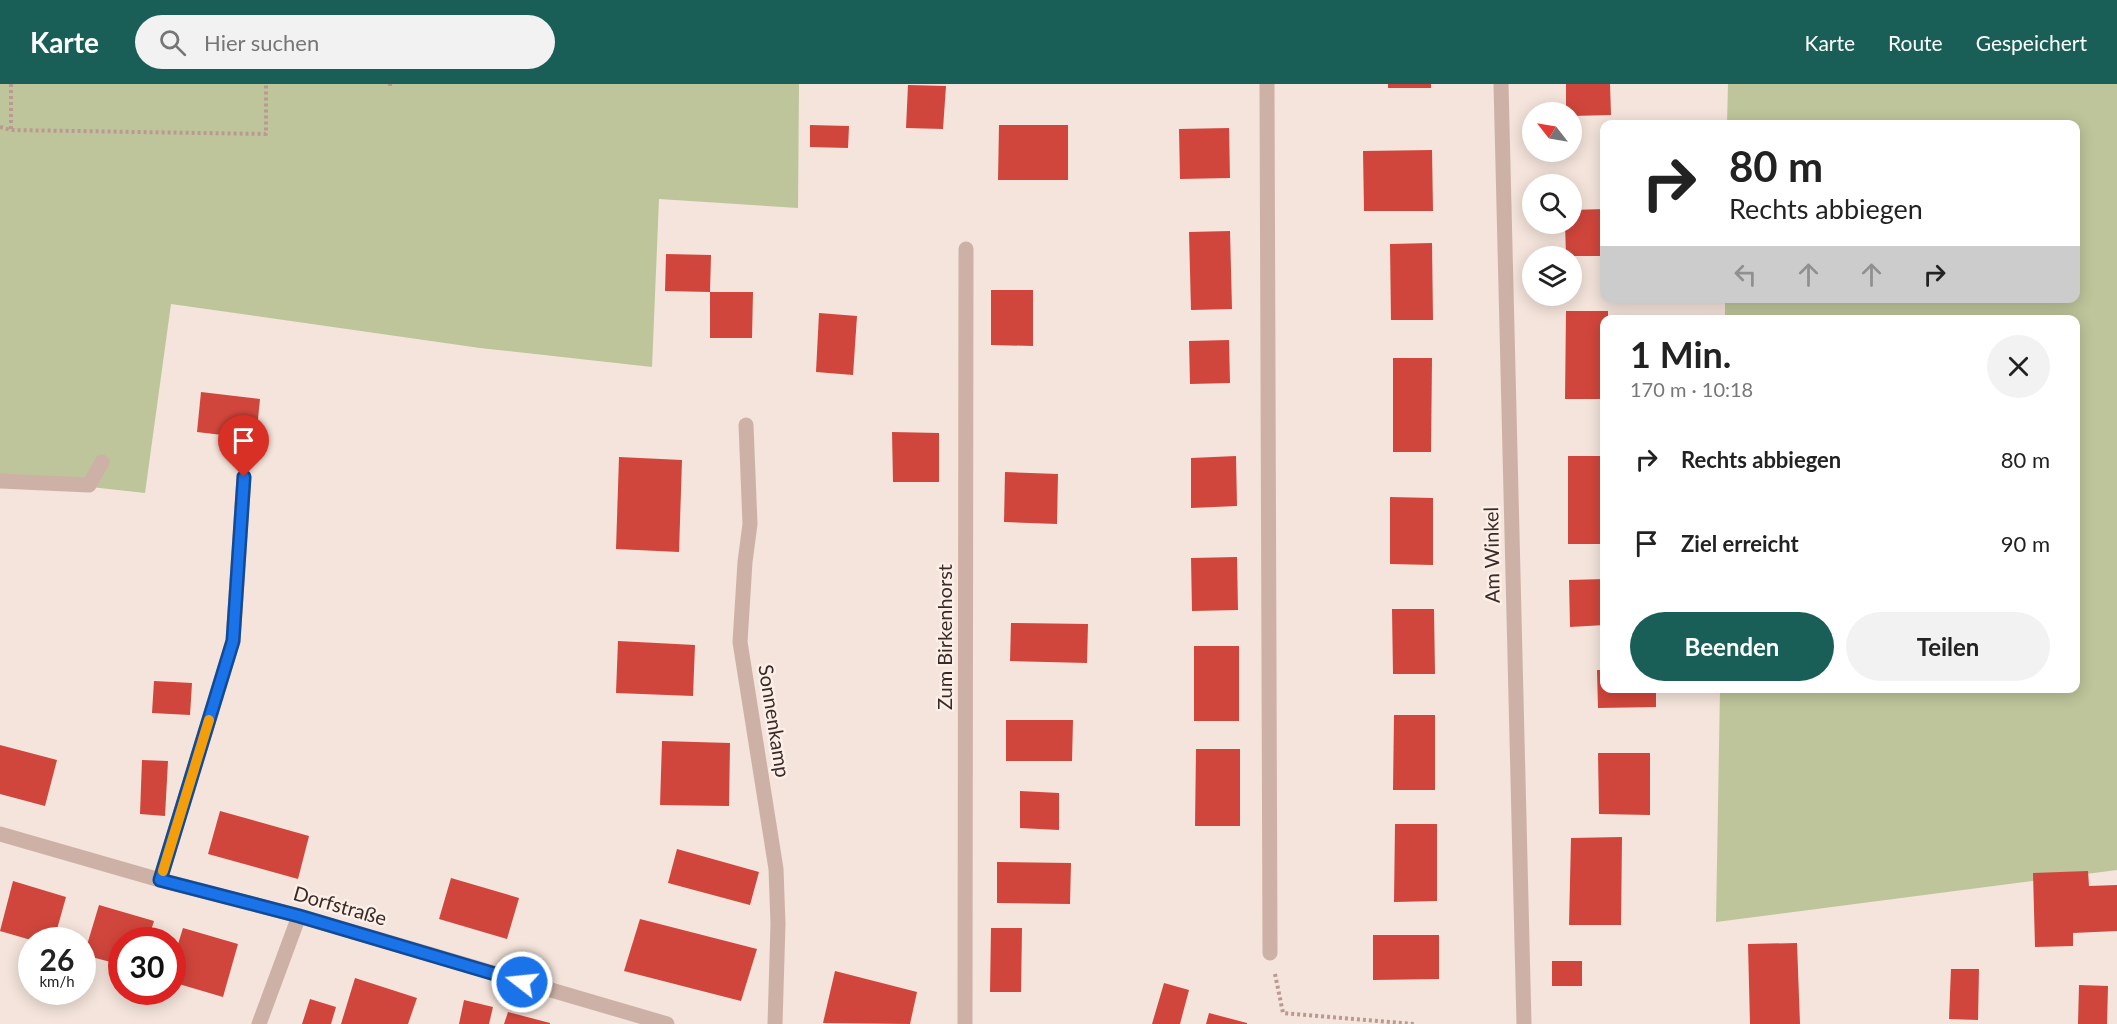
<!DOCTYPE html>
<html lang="de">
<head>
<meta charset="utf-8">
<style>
	body { margin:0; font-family:Lato,sans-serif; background:#f2f2f2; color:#222; height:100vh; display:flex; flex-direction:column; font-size:22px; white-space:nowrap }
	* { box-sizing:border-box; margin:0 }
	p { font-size:20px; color:#767676 }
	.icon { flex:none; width:33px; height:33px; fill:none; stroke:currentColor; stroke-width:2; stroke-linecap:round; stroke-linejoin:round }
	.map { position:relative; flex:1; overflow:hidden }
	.side { position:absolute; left:1600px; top:231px; width:480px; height:378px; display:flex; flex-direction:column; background:#fff; border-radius:12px; box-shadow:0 3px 15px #0003 }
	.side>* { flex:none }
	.top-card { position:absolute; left:1600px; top:36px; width:480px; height:183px; border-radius:12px; box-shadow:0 3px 15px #0003; background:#fff; color:#222; overflow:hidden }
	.needle { width:39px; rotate:301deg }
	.controls { position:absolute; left:1522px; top:18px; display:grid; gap:12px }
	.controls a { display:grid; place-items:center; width:60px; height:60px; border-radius:50%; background:#fff; box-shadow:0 3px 15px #0003; font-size:30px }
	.speed { position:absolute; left:18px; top:843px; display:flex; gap:12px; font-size:30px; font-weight:700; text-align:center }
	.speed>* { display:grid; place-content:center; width:78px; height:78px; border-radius:50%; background:#fff; box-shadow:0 3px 15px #0003; line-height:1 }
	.speed small { font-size:15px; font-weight:400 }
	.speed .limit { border:9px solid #d22; background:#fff; color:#111 }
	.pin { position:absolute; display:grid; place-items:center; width:51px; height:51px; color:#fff; margin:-62px -26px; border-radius:50% 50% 50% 0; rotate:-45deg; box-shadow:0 0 6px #0007 }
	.pin .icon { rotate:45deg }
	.me { position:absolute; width:66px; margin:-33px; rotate:286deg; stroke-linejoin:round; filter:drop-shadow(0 0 4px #0008) }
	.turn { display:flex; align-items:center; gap:21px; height:126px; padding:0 30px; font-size:27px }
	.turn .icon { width:78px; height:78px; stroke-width:2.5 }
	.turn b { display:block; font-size:42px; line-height:51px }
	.lanes { display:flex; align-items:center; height:57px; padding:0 30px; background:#0003; justify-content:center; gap:30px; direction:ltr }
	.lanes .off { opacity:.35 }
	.round { display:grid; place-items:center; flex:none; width:63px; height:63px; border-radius:32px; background:#f2f2f2 }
	.overview { display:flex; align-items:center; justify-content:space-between; height:102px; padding:0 30px }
	h1 { font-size:36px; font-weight:700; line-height:45px }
	.action { display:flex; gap:12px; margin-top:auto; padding:12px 30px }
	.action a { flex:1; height:69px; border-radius:36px; background:#195f57; color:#fff; font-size:24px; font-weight:700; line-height:69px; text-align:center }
	.action a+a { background:#f2f2f2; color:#222 }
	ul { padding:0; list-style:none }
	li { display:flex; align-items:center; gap:18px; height:84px; padding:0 30px }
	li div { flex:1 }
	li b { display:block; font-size:22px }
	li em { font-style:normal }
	header { display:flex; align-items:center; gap:36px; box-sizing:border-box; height:84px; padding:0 30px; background:#195f57; color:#fff }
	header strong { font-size:28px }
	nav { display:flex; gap:33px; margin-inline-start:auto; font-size:21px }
	.search { width:420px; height:54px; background:#f2f2f2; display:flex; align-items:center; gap:15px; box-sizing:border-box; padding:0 21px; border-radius:33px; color:#767676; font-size:22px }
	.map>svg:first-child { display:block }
	.green { fill:#bec59a }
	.building { fill:#d1463c }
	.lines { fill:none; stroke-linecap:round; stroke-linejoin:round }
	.path { stroke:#ba9a90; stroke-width:4; stroke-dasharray:3 3; stroke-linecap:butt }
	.minor { stroke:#ceb1a6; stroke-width:15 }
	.route-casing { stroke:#114b97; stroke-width:15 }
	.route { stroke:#1a73e8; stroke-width:10 }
	.slow { stroke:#f59e0b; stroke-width:10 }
	.labels { text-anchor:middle; stroke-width:5; stroke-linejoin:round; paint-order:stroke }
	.street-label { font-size:20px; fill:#392a27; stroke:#fbefe8 }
</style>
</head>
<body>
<header>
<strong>Karte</strong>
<div class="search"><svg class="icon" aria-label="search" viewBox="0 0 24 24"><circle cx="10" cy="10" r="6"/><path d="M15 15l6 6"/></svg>Hier suchen</div>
<nav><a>Karte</a><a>Route</a><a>Gespeichert</a></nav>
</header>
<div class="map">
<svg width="2117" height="940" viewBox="0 0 2117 940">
	<rect width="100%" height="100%" fill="#f4e4db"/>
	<g class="green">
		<polygon points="0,0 799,0 798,124 659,115 652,283 480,264 171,220 145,409 0,393"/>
		<polygon points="1728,0 2117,0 2117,786 1716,838 1720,605 2076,604 2076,236 1725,235 1725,215 2076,214 2076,40 1727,40"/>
	</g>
	<g class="building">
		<rect x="1388" y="0" width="43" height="4"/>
		<polygon points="1566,0 1610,0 1611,31 1572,32 1572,28 1566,28"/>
		<polygon points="908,1 946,2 943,45 906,44"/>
		<polygon points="810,41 849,42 848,64 810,63"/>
		<polygon points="999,41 1068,41 1068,96 998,96"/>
		<polygon points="1229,44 1230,94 1180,95 1179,45"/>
		<polygon points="1432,66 1433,127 1364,127 1363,67"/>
		<polygon points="1605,125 1605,172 1566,172 1565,140 1572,140 1572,126"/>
		<polygon points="1230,147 1232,225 1191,226 1189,148"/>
		<polygon points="1432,159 1433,236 1391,236 1390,160"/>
		<polygon points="666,170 711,171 710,208 665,207"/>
		<polygon points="991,206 1033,206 1033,262 991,261"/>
		<polygon points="710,208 753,208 752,254 710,254"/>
		<polygon points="1566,227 1608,227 1608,236 1605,236 1605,315 1565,315"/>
		<polygon points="819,229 857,232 853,291 816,288"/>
		<polygon points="1229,256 1230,299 1190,300 1189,257"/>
		<polygon points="1393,274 1432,274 1431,368 1393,368"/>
		<polygon points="201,308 260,315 256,355 197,348"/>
		<polygon points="892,348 939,349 939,398 893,398"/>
		<polygon points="1236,372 1237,422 1191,424 1191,374"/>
		<rect x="1568" y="372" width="37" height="88"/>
		<polygon points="619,373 682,376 679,468 616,465"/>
		<polygon points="1005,388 1058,390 1057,440 1004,438"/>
		<polygon points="1390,413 1433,414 1433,481 1390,480"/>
		<polygon points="1237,473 1238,526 1192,527 1191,474"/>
		<polygon points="1605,495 1605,541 1570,543 1569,496"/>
		<polygon points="1392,525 1434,525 1435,590 1393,590"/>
		<polygon points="1011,539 1088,540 1087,579 1010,577"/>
		<polygon points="618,557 695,561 693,612 616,609"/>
		<rect x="1194" y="562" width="45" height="75"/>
		<polygon points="1597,586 1605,586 1605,604 1656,604 1656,623 1598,624"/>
		<polygon points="154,597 192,599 190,631 152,629"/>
		<polygon points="1394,631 1435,631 1435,706 1393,706"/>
		<polygon points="1006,636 1073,636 1072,677 1006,677"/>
		<polygon points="662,657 730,659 729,722 660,721"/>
		<polygon points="0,661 57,676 45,722 0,710"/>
		<polygon points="1196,665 1240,665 1240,742 1195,742"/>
		<polygon points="1598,669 1650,669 1650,731 1599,730"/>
		<polygon points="142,676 168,677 165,732 140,730"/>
		<polygon points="1020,707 1059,709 1059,746 1020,744"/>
		<polygon points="220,727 309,752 298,795 208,770"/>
		<polygon points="1395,740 1437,740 1437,817 1394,818"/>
		<polygon points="1622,753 1621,841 1569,841 1571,754"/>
		<polygon points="677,765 759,788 750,821 668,799"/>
		<polygon points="997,778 1071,779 1070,820 997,819"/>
		<polygon points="2088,787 2089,802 2117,801 2117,847 2073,849 2073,862 2035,863 2033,789"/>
		<polygon points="451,794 519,814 507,855 439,835"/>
		<polygon points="13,797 66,813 54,856 31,856 0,847"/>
		<polygon points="99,821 154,837 148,856 122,856 122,881 84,871"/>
		<polygon points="640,835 757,865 741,917 624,887"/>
		<polygon points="183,844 238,860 223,913 172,898 172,879"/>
		<polygon points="991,844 1022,844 1021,908 990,908"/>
		<polygon points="1373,851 1439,851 1439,895 1373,896"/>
		<polygon points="1797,859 1800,940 1750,940 1748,860"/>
		<rect x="1552" y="877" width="30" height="25"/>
		<polygon points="1951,885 1979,885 1978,936 1949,935"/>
		<polygon points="835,887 917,908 910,940 823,939"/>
		<polygon points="355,894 417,914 408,940 341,940"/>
		<polygon points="1164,899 1189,906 1180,940 1152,940"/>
		<polygon points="2079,901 2108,902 2107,940 2078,940"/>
		<polygon points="310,915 336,923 331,940 302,940"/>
		<polygon points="464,916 493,923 489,940 459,940"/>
		<polygon points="508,928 550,939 550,940 504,940"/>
		<polygon points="1209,929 1247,939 1247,940 1206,940"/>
	</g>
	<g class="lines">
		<g class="path">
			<polyline points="11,0 11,46"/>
			<polyline points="390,2 390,0"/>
			<polyline points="0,43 11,46 266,50 266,0"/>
			<polyline points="1275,890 1283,929 1414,940"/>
		</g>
		<g class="minor">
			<polyline points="1267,0 1270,869"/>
			<polyline points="1501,0 1524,940"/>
			<polyline points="746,341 750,440 745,478 740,558 776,785 778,840 775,940"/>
			<polyline points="0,397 89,401 102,378"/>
			<polyline points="0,750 160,796 299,832 667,940"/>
			<polyline points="160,796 233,557 244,393"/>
			<polyline points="259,940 299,832"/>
			<polyline points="965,940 966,165"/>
		</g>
	</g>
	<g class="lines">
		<g class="route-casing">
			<polyline id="route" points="244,393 233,557 160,796 299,832 522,898"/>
		</g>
		<use href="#route" class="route"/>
		<polyline class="slow" points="163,787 209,636"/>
	</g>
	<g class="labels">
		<g class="street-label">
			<text transform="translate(1492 471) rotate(-91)" y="7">Am Winkel</text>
			<text transform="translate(945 553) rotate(-90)" y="7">Zum Birkenhorst</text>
			<text transform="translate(774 637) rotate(81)" y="7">Sonnenkamp</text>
			<text transform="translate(340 822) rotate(16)" y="7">Dorfstraße</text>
		</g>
	</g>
</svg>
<div class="controls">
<a><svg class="needle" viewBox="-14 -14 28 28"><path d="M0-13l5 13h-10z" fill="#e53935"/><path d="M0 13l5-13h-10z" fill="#767676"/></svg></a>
<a><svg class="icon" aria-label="search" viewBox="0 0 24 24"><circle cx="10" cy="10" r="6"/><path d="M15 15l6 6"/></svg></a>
<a><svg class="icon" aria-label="layers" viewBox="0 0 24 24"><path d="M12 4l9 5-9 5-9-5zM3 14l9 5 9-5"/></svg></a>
</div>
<div class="speed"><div>26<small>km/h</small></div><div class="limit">30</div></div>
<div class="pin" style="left:244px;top:393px;background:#d93025"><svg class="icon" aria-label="arrive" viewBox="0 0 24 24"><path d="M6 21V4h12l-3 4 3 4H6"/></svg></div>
<svg class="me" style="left:522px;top:898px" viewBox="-20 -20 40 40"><circle r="17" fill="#1a73e8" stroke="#fff" stroke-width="3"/><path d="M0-11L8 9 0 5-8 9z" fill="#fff"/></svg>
<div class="top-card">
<div class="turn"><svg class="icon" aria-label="right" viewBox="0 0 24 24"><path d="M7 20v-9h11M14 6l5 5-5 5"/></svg><div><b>80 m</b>Rechts abbiegen</div></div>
<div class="lanes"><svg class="icon off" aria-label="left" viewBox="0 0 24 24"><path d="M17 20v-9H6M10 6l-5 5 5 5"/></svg><svg class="icon off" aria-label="ahead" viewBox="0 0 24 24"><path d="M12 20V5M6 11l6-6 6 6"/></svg><svg class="icon off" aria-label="ahead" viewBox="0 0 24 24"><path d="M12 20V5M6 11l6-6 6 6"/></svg><svg class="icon" aria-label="right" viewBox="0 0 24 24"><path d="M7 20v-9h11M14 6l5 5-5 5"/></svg></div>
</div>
<section class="side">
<div class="overview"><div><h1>1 Min.</h1><p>170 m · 10:18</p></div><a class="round"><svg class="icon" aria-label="close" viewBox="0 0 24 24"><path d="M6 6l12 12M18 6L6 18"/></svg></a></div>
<ul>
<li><svg class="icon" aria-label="right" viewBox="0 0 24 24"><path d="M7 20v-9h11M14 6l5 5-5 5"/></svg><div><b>Rechts abbiegen</b></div><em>80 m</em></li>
<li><svg class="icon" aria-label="arrive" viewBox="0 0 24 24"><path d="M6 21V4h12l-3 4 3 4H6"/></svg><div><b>Ziel erreicht</b></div><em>90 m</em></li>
</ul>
<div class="action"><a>Beenden</a><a>Teilen</a></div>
</section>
</div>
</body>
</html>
